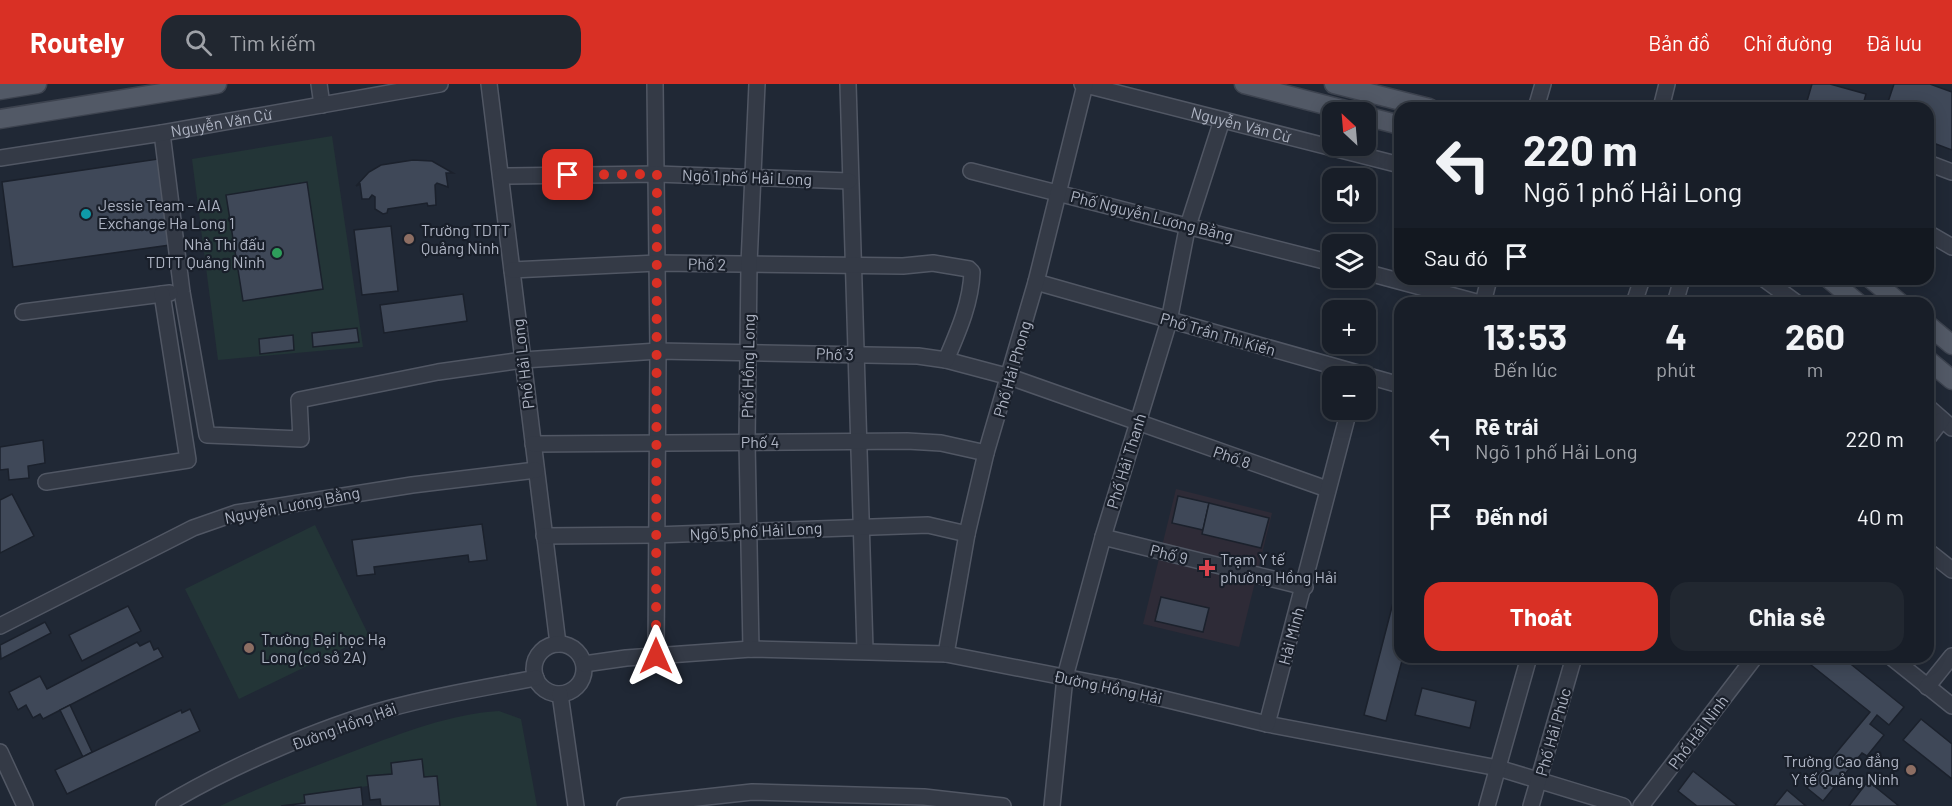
<!DOCTYPE html>
<html lang="vi">
<head>
<meta charset="utf-8">
<style>
	body { margin:0; font-family:Barlow,sans-serif; background:#212730; color:#f1f3f6; height:100vh; display:flex; flex-direction:column; font-size:22px; white-space:nowrap }
	* { box-sizing:border-box; margin:0 }
	p { font-size:20px; color:#9fa2a8 }
	.icon { flex:none; width:33px; height:33px; fill:none; stroke:currentColor; stroke-width:2; stroke-linecap:round; stroke-linejoin:round }
	.map { position:relative; flex:1; overflow:hidden }
	.drawer { position:absolute; left:1394px; top:213px; width:540px; height:366px; display:flex; flex-direction:column; background:#181e28; border-radius:18px; box-shadow:0 3px 15px #0003,0 0 0 2px #363c45 }
	.drawer>* { flex:none }
	.top-card { position:absolute; left:1394px; top:18px; width:540px; height:183px; border-radius:18px; box-shadow:0 3px 15px #0003,0 0 0 2px #363c45; background:#181e28; color:#f1f3f6; overflow:hidden }
	.needle { width:39px; rotate:334deg }
	.fabs { position:absolute; left:1322px; top:18px; display:grid; gap:12px }
	.fabs a { display:grid; place-items:center; width:54px; height:54px; border-radius:12px; background:#181e28; box-shadow:0 3px 15px #0003,0 0 0 2px #363c45; font-size:30px }
	.pin { position:absolute; display:grid; place-items:center; width:51px; height:51px; color:#fff; margin:-26px; border-radius:12px; box-shadow:0 3px 9px #0006 }
	.me { position:absolute; width:66px; margin:-33px; rotate:0deg; stroke-linejoin:round; filter:drop-shadow(0 0 4px #0008) }
	.turn { display:flex; align-items:center; gap:21px; height:126px; padding:0 30px; font-size:27px }
	.turn .icon { width:78px; height:78px; stroke-width:2.5 }
	.turn b { display:block; font-size:42px; line-height:51px }
	.then { display:flex; align-items:center; height:57px; padding:0 30px; background:#0003; gap:12px; font-size:22px }
	.eta { display:flex; justify-content:space-evenly; align-items:center; height:102px; text-align:center }
	.eta b { font-size:36px; font-weight:700; line-height:42px }
	.action { display:flex; gap:12px; margin-top:auto; padding:12px 30px }
	.action a { flex:1; height:69px; border-radius:18px; background:#d93025; color:#fff; font-size:24px; font-weight:700; line-height:69px; text-align:center }
	.action a+a { background:#212730; color:#f1f3f6 }
	ul { padding:0; list-style:none }
	li { display:flex; align-items:center; gap:18px; height:78px; padding:0 30px }
	li div { flex:1 }
	li b { display:block; font-size:22px }
	li em { font-style:normal }
	header { display:flex; align-items:center; gap:36px; box-sizing:border-box; height:84px; padding:0 30px; background:#d93025; color:#fff }
	header strong { font-size:28px }
	nav { display:flex; gap:33px; margin-inline-start:auto; font-size:21px }
	.search { width:420px; height:54px; background:#212730; display:flex; align-items:center; gap:15px; box-sizing:border-box; padding:0 21px; border-radius:18px; color:#9fa2a8; font-size:22px }
	.map>svg:first-child { display:block }
	.medical { fill:#2e2b37 }
	.green { fill:#233537 }
	.building { fill:#3f4858; stroke:#1b212c; stroke-width:1.5 }
	.lines { fill:none; stroke-linecap:round; stroke-linejoin:round }
	.minor-casing { stroke:#515764; stroke-width:18 }
	.major-casing { stroke:#3d434f; stroke-width:21 }
	.minor { stroke:#343a46; stroke-width:15 }
	.major { stroke:#525966; stroke-width:18 }
	.route { stroke:#d93025; stroke-width:10; stroke-dasharray:0 18 }
	.culture-dot { fill:#0f9aa8; stroke:#191f2a; stroke-width:2 }
	.education-dot { fill:#8d6e63; stroke:#191f2a; stroke-width:2 }
	.leisure-dot { fill:#2e9e5b; stroke:#191f2a; stroke-width:2 }
	.health-dot { fill:#e0444e; stroke:#191f2a; stroke-width:2 }
	.labels { text-anchor:middle; stroke-width:4.5; stroke-linejoin:round; paint-order:stroke }
	.street-label { font-size:16px; fill:#aeb4c3; stroke:#191f2a }
	.poi-label { font-size:16px; fill:#aeb4c3; stroke:#191f2a; text-anchor:start }
</style>
</head>
<body>
<header>
<strong>Routely</strong>
<div class="search"><svg class="icon" aria-label="search" viewBox="0 0 24 24"><circle cx="10" cy="10" r="6"/><path d="M15 15l6 6"/></svg>Tìm kiếm</div>
<nav><a>Bản đồ</a><a>Chỉ đường</a><a>Đã lưu</a></nav>
</header>
<div class="map">
<svg width="1952" height="722" viewBox="0 0 1952 722">
	<rect width="100%" height="100%" fill="#202835"/>
	<polygon class="medical" points="1176,405 1272,429 1239,563 1143,540"/>
	<g class="green">
		<polygon points="332,52 363,263 218,276 192,75"/>
		<polygon points="315,441 369,552 239,615 185,505"/>
		<path d="M499,627L521,635L537,722H440L437,692L424,693L422,675L391,679L392,690L368,692V702L305,711V719L281,722H220C265,701 310,684 357,666C402,649 450,630 499,627Z"/>
	</g>
	<g class="building">
		<polygon points="1812,0 1830,0 1866,10 1862,24 1805,24"/>
		<polygon points="1894,0 1930,0 1952,8 1952,66 1928,57 1928,24 1886,24"/>
		<polygon points="158,75 170,161 13,183 2,98"/>
		<polygon points="413,76 432,77 453,89 446,89 448,103 437,99 435,101 436,121 428,122 427,119 388,125 387,129 383,130 375,125 375,113 372,111 369,115 362,115 360,100 356,102 369,88 381,81"/>
		<polygon points="307,98 323,205 243,217 226,111"/>
		<polygon points="391,142 398,207 362,211 354,146"/>
		<polygon points="463,210 467,237 384,249 380,221"/>
		<polygon points="357,244 359,258 313,263 312,249"/>
		<polygon points="293,251 294,266 260,270 259,255"/>
		<polygon points="43,356 45,379 28,382 29,394 9,396 8,385 0,386 0,363"/>
		<polygon points="12,410 34,452 0,469 0,416"/>
		<polygon points="1178,412 1209,419 1203,446 1172,439"/>
		<polygon points="1209,419 1269,434 1261,464 1202,450"/>
		<polygon points="482,440 487,476 469,478 468,471 374,483 375,490 357,492 352,456"/>
		<polygon points="1400,492 1400,573 1403,573 1386,637 1364,631"/>
		<polygon points="1161,513 1209,524 1203,548 1155,537"/>
		<polygon points="128,522 141,547 82,577 69,551"/>
		<polygon points="45,538 51,549 1,575 0,561"/>
		<polygon points="150,557 154,566 158,564 163,573 43,635 40,630 33,634 26,621 18,626 9,608 40,592 47,605 137,558 140,562"/>
		<polygon points="1801,573 1842,573 1904,623 1889,641 1877,631 1870,640 1884,651 1867,672 1862,669 1823,717 1807,704 1870,628"/>
		<polygon points="1422,604 1476,617 1470,644 1415,631"/>
		<polygon points="70,621 92,668 83,673 60,626"/>
		<polygon points="190,625 200,647 67,710 55,686 181,626 182,629"/>
		<polygon points="1921,635 1952,660 1952,695 1903,656"/>
		<polygon points="422,675 424,693 437,692 440,722 381,722 380,715 370,716 367,692 392,690 391,679"/>
		<polygon points="1693,687 1738,722 1697,722 1678,707"/>
		<polygon points="1868,697 1899,722 1849,722"/>
		<polygon points="361,703 363,722 281,722 305,719 304,711"/>
		<polygon points="1787,706 1806,722 1774,722"/>
	</g>
	<g class="lines">
		<g class="minor-casing">
			<g id="minor">
				<polyline points="319,0 322,21"/>
				<polyline points="489,0 558,560"/>
				<polyline points="655,0 658,267 656,572"/>
				<polyline points="848,0 865,566"/>
				<path id="s1" d="M1082,0L1400,81"/>
				<polyline points="1536,24 1543,0"/>
				<polyline points="1661,24 1667,0"/>
				<polyline points="162,49 182,208 207,351 301,355 299,316 438,288 523,276 658,267 918,272 946,276 1010,293 1327,405"/>
				<path id="s2" d="M0,74L162,49L440,0"/>
				<polyline points="1928,79 1952,88"/>
				<polyline points="971,87 1332,179"/>
				<polyline points="501,92 657,90 849,97"/>
				<polyline points="1928,149 1952,163"/>
				<path d="M512,186L657,179L903,182L933,179L969,185L972,188C971,219 958,248 946,276"/>
				<polyline points="1365,188 1480,219"/>
				<polyline points="1764,195 1797,219"/>
				<polyline points="1036,198 1400,301"/>
				<polyline points="1483,219 1489,195"/>
				<polyline points="1634,219 1642,195"/>
				<polyline points="1675,219 1682,195"/>
				<polyline points="23,228 170,209"/>
				<polyline points="1928,323 1952,344"/>
				<polyline points="1928,354 1942,336"/>
				<polyline points="533,360 907,357 941,359 986,369"/>
				<polyline points="46,398 188,376 162,210"/>
				<polyline points="544,452 655,451 928,441 967,450"/>
				<polyline points="1103,453 1305,503"/>
				<polyline points="1928,467 1952,486"/>
				<polyline points="0,542 193,444 236,429 412,401 536,386"/>
				<circle cx="559" cy="585" r="25"/>
				<polyline points="751,565 747,358 749,180 757,0"/>
				<polyline points="946,570 967,450 986,369 1036,198 1085,1"/>
				<polyline points="1891,573 1952,622"/>
				<polyline points="584,580 626,574 751,565 946,570 1115,603 1267,640 1498,684 1623,722"/>
				<polyline points="1927,603 1952,572"/>
				<polyline points="560,610 576,722"/>
				<polyline points="1267,640 1349,326"/>
				<polyline points="0,668 25,722"/>
				<path d="M164,722C227,684 320,643 391,624C438,611 488,603 536,594"/>
				<polyline points="625,722 752,708 924,713 1003,722"/>
				<polyline points="1052,722 1065,593 1103,453 1169,237 1187,145 1222,36"/>
				<polyline points="1487,722 1529,573"/>
				<polyline points="1531,722 1574,573"/>
				<polyline points="1641,722 1755,573"/>
			</g>
		</g>
		<g class="major-casing">
			<g id="major">
				<polyline points="1244,0 1353,28"/>
				<polyline points="1334,0 1429,24"/>
				<polyline points="0,6 37,0"/>
				<polyline points="1365,32 1400,41"/>
				<polyline points="0,35 217,0"/>
				<polyline points="1829,195 1858,219"/>
				<polyline points="1871,195 1900,219"/>
				<polyline points="1928,241 1952,261"/>
				<polyline points="1928,276 1952,296"/>
			</g>
		</g>
		<use href="#minor" class="minor"/>
		<use href="#major" class="major"/>
	</g>
	<g class="lines">
		<polyline class="route" points="568,91 657,90 656,572"/>
	</g>
	<circle class="culture-dot" cx="86" cy="130" r="6"/>
	<g class="education-dot">
		<circle cx="409" cy="155" r="6"/>
		<circle cx="249" cy="564" r="6"/>
		<circle cx="1911" cy="686" r="6"/>
	</g>
	<circle class="leisure-dot" cx="277" cy="169" r="6"/>
	<path class="health-dot" d="M1204 475h6v6h6v6h-6v6h-6v-6h-6v-6h6z"/>
	<g class="labels">
		<g class="street-label">
			<text dy="6" stroke="none"><textPath href="#s2" startOffset="224">Nguyễn Văn Cừ</textPath></text>
			<text dy="6" stroke="none"><textPath href="#s1" startOffset="164">Nguyễn Văn Cừ</textPath></text>
			<text transform="translate(747 93) rotate(2)" y="6">Ngõ 1 phố Hải Long</text>
			<text transform="translate(1152 132) rotate(14)" y="6">Phố Nguyễn Lương Bằng</text>
			<text transform="translate(707 180) rotate(1)" y="6">Phố 2</text>
			<text transform="translate(1218 250) rotate(16)" y="6">Phố Trần Thì Kiến</text>
			<text transform="translate(835 270) rotate(2)" y="6">Phố 3</text>
			<text transform="translate(523 280) rotate(-97)" y="6">Phố Hải Long</text>
			<text transform="translate(748 282) rotate(-89)" y="6">Phố Hồng Long</text>
			<text transform="translate(1012 285) rotate(-74)" y="6">Phố Hải Phong</text>
			<text x="760" y="364">Phố 4</text>
			<text transform="translate(1232 373) rotate(19)" y="6">Phố 8</text>
			<text transform="translate(1126 377) rotate(-73)" y="6">Phố Hải Thanh</text>
			<text transform="translate(292 421) rotate(-11)" y="6">Nguyễn Lương Bằng</text>
			<text transform="translate(756 447) rotate(-3)" y="6">Ngõ 5 phố Hải Long</text>
			<text transform="translate(1169 470) rotate(14)" y="6">Phố 9</text>
			<text transform="translate(1291 552) rotate(-75)" y="6">Hải Minh</text>
			<text transform="translate(1108 603) rotate(12)" y="6">Đường Hồng Hải</text>
			<text transform="translate(344 642) rotate(-20)" y="6">Đường Hồng Hải</text>
			<text transform="translate(1553 648) rotate(-74)" y="6">Phố Hải Phúc</text>
			<text transform="translate(1698 648) rotate(-53)" y="6">Phố Hải Ninh</text>
		</g>
		<g class="poi-label">
			<text x="98" y="127">Jessie Team - AIA<tspan x="98" dy="18">Exchange Ha Long 1</tspan></text>
			<text x="421" y="152">Trường TDTT<tspan x="421" dy="18">Quảng Ninh</tspan></text>
			<text x="265" y="166" text-anchor="end">Nhà Thi đấu<tspan x="265" dy="18">TDTT Quảng Ninh</tspan></text>
			<text x="1220" y="481">Trạm Y tế<tspan x="1220" dy="18">phường Hồng Hải</tspan></text>
			<text x="261" y="561">Trường Đại học Hạ<tspan x="261" dy="18">Long (cơ sở 2A)</tspan></text>
			<text x="1899" y="683" text-anchor="end">Trường Cao đẳng<tspan x="1899" dy="18">Y tế Quảng Ninh</tspan></text>
		</g>
	</g>
</svg>
<div class="fabs">
<a><svg class="needle" viewBox="-14 -14 28 28"><path d="M0-13l5 13h-10z" fill="#e53935"/><path d="M0 13l5-13h-10z" fill="#9fa2a8"/></svg></a>
<a><svg class="icon" aria-label="sound" viewBox="0 0 24 24"><path d="M4 9h4l5-4v14l-5-4H4zM17 9q2 3 0 6"/></svg></a>
<a><svg class="icon" aria-label="layers" viewBox="0 0 24 24"><path d="M12 4l9 5-9 5-9-5zM3 14l9 5 9-5"/></svg></a>
<a>+</a>
<a>−</a>
</div>
<div class="pin" style="left:568px;top:91px;background:#d93025"><svg class="icon" aria-label="arrive" viewBox="0 0 24 24"><path d="M6 21V4h12l-3 4 3 4H6"/></svg></div>
<svg class="me" style="left:656px;top:572px" viewBox="-20 -20 40 40"><path d="M0-17L14 15 0 8-14 15z" fill="#d93025" stroke="#fff" stroke-width="4"/></svg>
<div class="top-card">
<div class="turn"><svg class="icon" aria-label="left" viewBox="0 0 24 24"><path d="M17 20v-9H6M10 6l-5 5 5 5"/></svg><div><b>220 m</b>Ngõ 1 phố Hải Long</div></div>
<div class="then">Sau đó<svg class="icon" aria-label="arrive" viewBox="0 0 24 24"><path d="M6 21V4h12l-3 4 3 4H6"/></svg></div>
</div>
<section class="drawer">
<div class="eta">
<div><b>13:53</b><p>Đến lúc</p></div>
<div><b>4</b><p>phút</p></div>
<div><b>260</b><p>m</p></div>
</div>
<ul>
<li><svg class="icon" aria-label="left" viewBox="0 0 24 24"><path d="M17 20v-9H6M10 6l-5 5 5 5"/></svg><div><b>Rẽ trái</b><p>Ngõ 1 phố Hải Long</p></div><em>220 m</em></li>
<li><svg class="icon" aria-label="arrive" viewBox="0 0 24 24"><path d="M6 21V4h12l-3 4 3 4H6"/></svg><div><b>Đến nơi</b></div><em>40 m</em></li>
</ul>
<div class="action"><a>Thoát</a><a>Chia sẻ</a></div>
</section>
</div>
</body>
</html>
